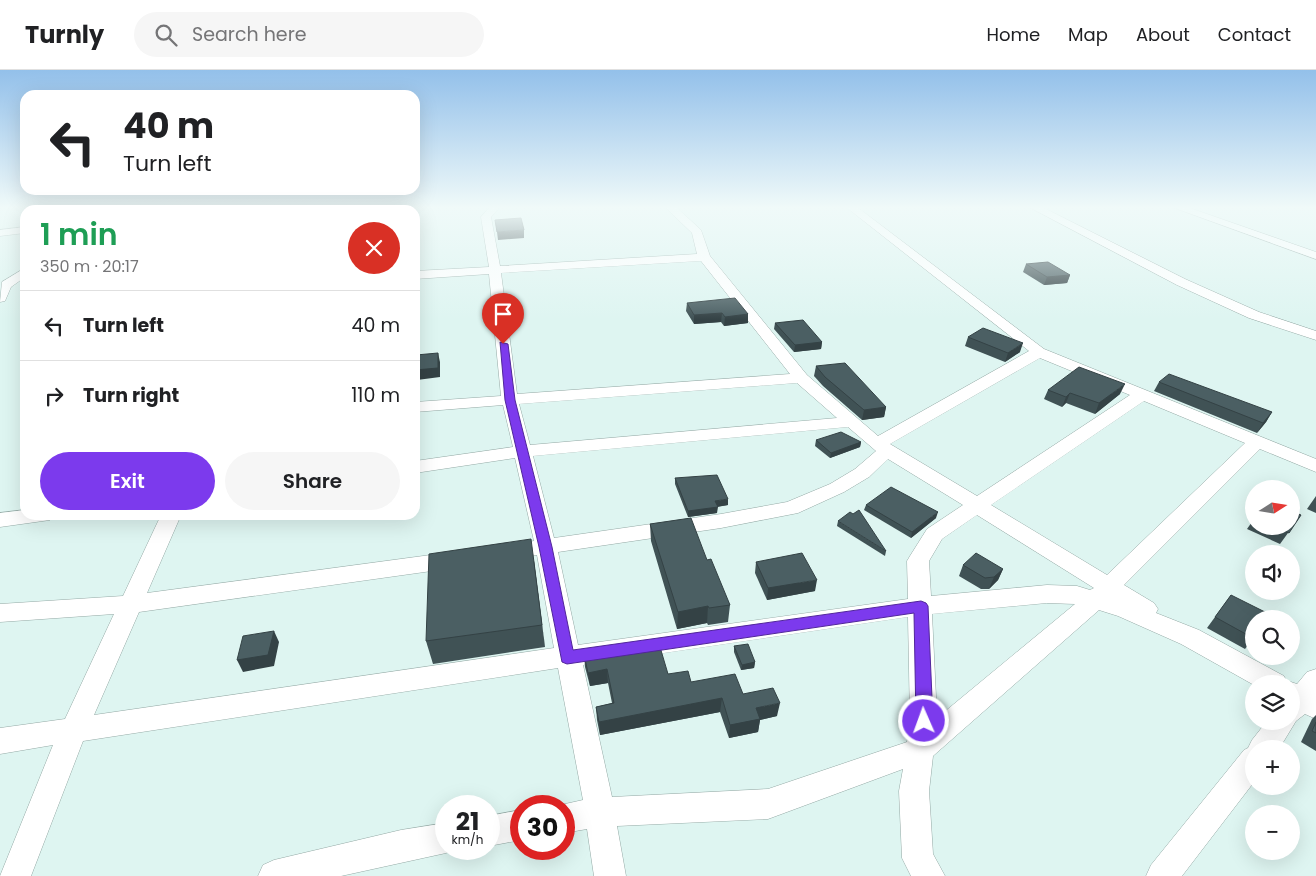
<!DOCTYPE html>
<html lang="en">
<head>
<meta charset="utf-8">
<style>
	body { margin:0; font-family:Poppins,sans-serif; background:#f6f6f6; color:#202124; height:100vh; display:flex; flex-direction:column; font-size:19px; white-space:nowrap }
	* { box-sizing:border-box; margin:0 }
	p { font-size:16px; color:#757577 }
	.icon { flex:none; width:28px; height:28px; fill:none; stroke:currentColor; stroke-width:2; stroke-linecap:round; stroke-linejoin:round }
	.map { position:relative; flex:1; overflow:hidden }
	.drawer { position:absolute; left:20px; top:135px; width:400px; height:315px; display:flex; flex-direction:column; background:#fff; border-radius:15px; box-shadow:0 5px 20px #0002 }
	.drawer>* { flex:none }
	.guide { position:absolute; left:20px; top:20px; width:400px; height:105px; border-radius:15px; box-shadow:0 5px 20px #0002; background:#fff; color:#202124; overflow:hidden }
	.needle { width:32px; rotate:78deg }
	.tools { position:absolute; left:1245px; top:410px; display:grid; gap:10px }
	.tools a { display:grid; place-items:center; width:55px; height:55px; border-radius:50%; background:#fff; box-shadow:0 5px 20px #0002; font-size:25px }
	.speed { position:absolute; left:435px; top:725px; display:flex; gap:10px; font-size:25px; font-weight:700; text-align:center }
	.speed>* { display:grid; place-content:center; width:65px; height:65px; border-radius:50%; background:#fff; box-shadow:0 5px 20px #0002; line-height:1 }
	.speed small { font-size:12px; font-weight:400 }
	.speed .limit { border:8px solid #d22; background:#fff; color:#111 }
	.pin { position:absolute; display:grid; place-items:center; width:42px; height:42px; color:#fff; margin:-51px -21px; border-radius:50% 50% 50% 0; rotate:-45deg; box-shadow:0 0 5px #0007 }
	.pin .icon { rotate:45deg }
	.me { position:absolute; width:55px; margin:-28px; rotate:358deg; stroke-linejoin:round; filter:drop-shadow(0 0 4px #0008) }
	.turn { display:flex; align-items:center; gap:18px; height:105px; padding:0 20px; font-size:22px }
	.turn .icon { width:65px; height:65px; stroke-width:2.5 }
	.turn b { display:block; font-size:35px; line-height:42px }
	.round { display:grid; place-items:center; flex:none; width:52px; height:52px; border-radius:26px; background:#f6f6f6 }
	.summary { display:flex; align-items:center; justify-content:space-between; height:85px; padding:0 20px }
	h1 { font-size:30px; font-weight:600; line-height:38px; color:#1e9e55 }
	.button { display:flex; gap:10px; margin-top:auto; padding:10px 20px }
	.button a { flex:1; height:58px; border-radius:30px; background:#7c3aed; color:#fff; font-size:20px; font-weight:600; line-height:58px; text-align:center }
	.button a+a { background:#f6f6f6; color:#202124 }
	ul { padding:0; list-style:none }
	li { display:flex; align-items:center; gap:15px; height:70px; padding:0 20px; border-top:1px solid #e0e0e0 }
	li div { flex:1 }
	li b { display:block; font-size:19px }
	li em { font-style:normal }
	header { display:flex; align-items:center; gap:30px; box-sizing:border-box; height:70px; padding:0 25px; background:#fff; border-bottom:1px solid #e0e0e0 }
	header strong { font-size:24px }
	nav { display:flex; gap:28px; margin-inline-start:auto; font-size:18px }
	.search { width:350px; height:45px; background:#f6f6f6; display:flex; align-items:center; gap:12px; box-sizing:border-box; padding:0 18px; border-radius:28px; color:#757577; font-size:19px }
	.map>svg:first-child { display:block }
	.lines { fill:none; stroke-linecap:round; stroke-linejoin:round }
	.minor-casing { stroke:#94a9a5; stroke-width:1 }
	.minor { fill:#fff; fill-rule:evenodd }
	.wall { fill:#405255 }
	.shaded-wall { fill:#344245 }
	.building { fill:#4b5f63; stroke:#344245 }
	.route { fill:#7c3aed; stroke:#51269a }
</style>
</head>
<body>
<header>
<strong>Turnly</strong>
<div class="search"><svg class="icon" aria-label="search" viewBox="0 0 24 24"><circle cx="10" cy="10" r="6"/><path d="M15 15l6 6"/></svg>Search here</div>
<nav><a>Home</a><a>Map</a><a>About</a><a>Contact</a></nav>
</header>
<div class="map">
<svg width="1316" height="806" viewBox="0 0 1316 806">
	<rect width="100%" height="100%" fill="#def5f1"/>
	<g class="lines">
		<g class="minor-casing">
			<g id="minor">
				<polygon points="196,137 227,137 222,140 191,140"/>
				<polygon points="301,137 323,137 318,140 301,140"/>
				<path d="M490,137H500L491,147L500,196L697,184L692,163L665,137H676L701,160L710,186L807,305L878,366L1029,281L846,137H857L1044,279L1316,389V402L1260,379L1124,515L1154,533L1158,539L1156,543L1199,560L1284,606L1287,613L1291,612L1297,614L1307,602L1316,599V649L1305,644L1296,651L1279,679H1254V712L1182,806H1146L1151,795L1244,680L1248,678L1252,670L1267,651H1291V614L1254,615L1181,574L1118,546L1099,540L933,686L929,721L933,784L945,806H911L902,788L899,721L903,699L768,749L617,756L626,806H594L587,759L564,763V736H556L583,730L558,598L83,671L31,806H0L53,675L0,684V658L65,649L114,544L0,552V534L123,526L161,445H181L147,523L453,482L461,485L464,490L461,495L453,498L139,542L94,645L554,578L537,485L507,490L499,487L496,482L499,477L534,471L515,388L415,403V391L513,377L503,335L415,342V332L501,326L489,204L415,209V201L489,197L481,147ZM701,191L790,304L517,324L501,203ZM1040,288L1130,325L977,426L890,374ZM797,313L837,348L530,375L519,334ZM1144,331L1245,373L1107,505L991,435ZM848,357L876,381L855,399L830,414L787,432L721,444L554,468L533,386ZM888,389L963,435L927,459L910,486L907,491L908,529L578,575L558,482L721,458L798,443L844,422L869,407ZM977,445L1094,518L1090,520L1077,516L1047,515L931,526L929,491L942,469ZM1047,533L1075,534L937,648L932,544ZM908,547L910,651L907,672L768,719L612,727L583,595Z"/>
				<polygon points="1029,137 1042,137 1185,209 1259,242 1316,261 1316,270 1249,248 1177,215"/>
				<polygon points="1172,137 1187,137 1316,182 1316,189"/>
				<polygon points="25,157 25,163 0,166 0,160"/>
				<polygon points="25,198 25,207 11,217 5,231 0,232 2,212"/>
				<polygon points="25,440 25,445 53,445 50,450 0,457 0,443"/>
				<polygon points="521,740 521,770 489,776 489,746"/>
				<polygon points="446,753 446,779 457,779 446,783 341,806 258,806 263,795 274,790 401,760"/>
			</g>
		</g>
		<use href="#minor" class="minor"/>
	</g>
	<g class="wall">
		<polygon points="1026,194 1070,205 1067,213 1044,215 1023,202"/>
		<polygon points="687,233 748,244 748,253 724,256 721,252 694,254 686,241"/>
		<polygon points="775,253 822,272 821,279 794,282 774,259"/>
		<polygon points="968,267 1020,282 1005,292 965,276"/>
		<polygon points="816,296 886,337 884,347 862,350 823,316 814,306"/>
		<polygon points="1159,312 1272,342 1266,352 1257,363 1154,321"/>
		<polygon points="1048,320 1120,324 1095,344 1066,333 1062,337 1044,329"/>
		<polygon points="816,370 861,372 860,377 830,388 815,376"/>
		<polygon points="675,408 728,435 717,437 717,443 688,447 675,414"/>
		<polygon points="1316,426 1316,443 1307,439"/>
		<polygon points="866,435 936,448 911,468 864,440"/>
		<polygon points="1301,445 1280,474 1247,459 1254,449 1254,456 1291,456"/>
		<polygon points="838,451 886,481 885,486 837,456"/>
		<polygon points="650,454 707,490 730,535 728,552 708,555 707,553 677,559 651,471"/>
		<polygon points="534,491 545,577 433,594 426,571"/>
		<polygon points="756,492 815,521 767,530 755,503"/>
		<polygon points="963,495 1003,499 998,510 989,519 981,519 959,506"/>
		<polygon points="1231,525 1254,567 1245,579 1207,558"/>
		<polygon points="734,576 755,592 754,598 741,600 734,582"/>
		<polygon points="641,580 668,604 691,612 743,624 777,646 760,650 758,662 729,668 720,642 600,665 597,650 596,637 612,633 608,613 590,616 585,597 584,584"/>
		<polygon points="1316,645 1316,681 1301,672 1312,649"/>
	</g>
	<g class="shaded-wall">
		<polygon points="524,160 524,168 498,170 497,162"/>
		<polygon points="1070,205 1067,213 1044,215 1047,207"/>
		<polygon points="722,243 721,252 694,254 694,245"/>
		<polygon points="748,244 748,253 724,256 725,247"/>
		<polygon points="822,272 821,279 794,282 795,275"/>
		<polygon points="1023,273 1020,282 1005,292 1008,283"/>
		<polygon points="438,283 440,292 440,307 417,310 415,300"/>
		<polygon points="1125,314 1120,324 1095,344 1099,333"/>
		<polygon points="1070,323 1066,333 1062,337 1066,327"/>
		<polygon points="886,337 884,347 862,350 864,340"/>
		<polygon points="1272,342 1266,352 1257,363 1263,353"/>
		<polygon points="861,372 860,377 830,388 831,383"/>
		<polygon points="728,429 728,435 715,437 715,431"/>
		<polygon points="718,437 717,443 688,447 688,441"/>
		<polygon points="938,442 936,448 911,468 912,462"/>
		<polygon points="531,469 534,491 545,577 542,555"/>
		<polygon points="1003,499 998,510 989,519 994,507"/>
		<polygon points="817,510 815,521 767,530 768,518"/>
		<polygon points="708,536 707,553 677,559 678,542"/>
		<polygon points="274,561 279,572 274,596 243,602 237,590"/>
		<polygon points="755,592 754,598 741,600 742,595"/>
		<polygon points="607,599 608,613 590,616 588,603"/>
		<polygon points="722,628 720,642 600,665 599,652"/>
		<polygon points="780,633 777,646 760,650 758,662 729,668 730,655 756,638"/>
	</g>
	<g class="building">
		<polygon points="521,148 524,160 497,162 495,150"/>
		<polygon points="1048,192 1070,205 1047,207 1026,194"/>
		<polygon points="735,228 748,244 725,247 722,243 694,245 687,233"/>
		<polygon points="803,250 822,272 795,275 775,253"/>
		<polygon points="983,258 1023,273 1008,283 968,267"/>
		<polygon points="438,283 438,298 415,300 416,285"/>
		<polygon points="845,293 886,337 864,340 825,307 816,296"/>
		<polygon points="1079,297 1125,314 1099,333 1070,323 1066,327 1048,320"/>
		<polygon points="1169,304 1272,342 1263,353 1159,312"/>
		<polygon points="841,362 861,372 831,383 816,370"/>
		<polygon points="717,405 728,429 715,431 718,437 688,441 675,408"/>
		<polygon points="891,417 938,442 912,462 866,435"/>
		<polygon points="859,440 886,481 838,451 850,442 853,444"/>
		<polygon points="1291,441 1301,445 1289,463 1274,456 1291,456"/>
		<polygon points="691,448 707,490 711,489 730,535 709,538 708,536 678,542 650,454"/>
		<polygon points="531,469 542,555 426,571 429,484"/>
		<polygon points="802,483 817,510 768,518 756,492"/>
		<polygon points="976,483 1003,499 994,507 985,508 963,495"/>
		<polygon points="1231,525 1269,544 1266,549 1254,549 1253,568 1215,547"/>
		<polygon points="274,561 268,585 237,590 243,566"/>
		<polygon points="748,574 755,592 742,595 734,576"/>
		<polygon points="640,575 641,580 660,577 668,604 688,601 691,612 735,604 743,624 773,618 780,633 756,638 760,649 730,655 722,628 599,652 596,637 614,633 607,599 588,603 584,584"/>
		<polygon points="1316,652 1316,663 1312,661"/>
	</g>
	<linearGradient id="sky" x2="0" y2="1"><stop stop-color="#93c0ea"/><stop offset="0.55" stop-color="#f0faf9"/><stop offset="1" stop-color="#f0faf9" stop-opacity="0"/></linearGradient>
	<rect width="1316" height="250" fill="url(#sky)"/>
	<polygon class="route" points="500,272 508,274 515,330 552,477 573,580 921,531 926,533 928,536 933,651 930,656 924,658 919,656 916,651 914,543 567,594 562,592 539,477 505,330"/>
</svg>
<div class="tools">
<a><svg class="needle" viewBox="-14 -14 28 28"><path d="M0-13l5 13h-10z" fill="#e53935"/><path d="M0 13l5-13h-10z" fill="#757577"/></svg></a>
<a><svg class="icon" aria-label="sound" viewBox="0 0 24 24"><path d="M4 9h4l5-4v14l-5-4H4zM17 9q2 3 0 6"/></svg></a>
<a><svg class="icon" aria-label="search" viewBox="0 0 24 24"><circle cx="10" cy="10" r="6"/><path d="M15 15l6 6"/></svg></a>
<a><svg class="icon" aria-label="layers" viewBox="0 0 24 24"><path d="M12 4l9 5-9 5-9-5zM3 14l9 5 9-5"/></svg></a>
<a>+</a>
<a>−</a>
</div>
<div class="speed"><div>21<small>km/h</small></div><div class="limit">30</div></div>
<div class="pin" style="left:503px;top:274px;background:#d93025"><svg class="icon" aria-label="arrive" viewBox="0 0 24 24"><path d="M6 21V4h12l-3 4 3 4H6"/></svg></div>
<svg class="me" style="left:924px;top:651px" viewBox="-20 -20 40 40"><circle r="17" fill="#7c3aed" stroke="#fff" stroke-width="3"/><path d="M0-11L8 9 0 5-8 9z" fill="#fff"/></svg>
<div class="guide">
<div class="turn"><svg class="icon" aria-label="left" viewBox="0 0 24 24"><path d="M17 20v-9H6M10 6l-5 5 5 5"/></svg><div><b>40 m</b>Turn left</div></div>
</div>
<section class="drawer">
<div class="summary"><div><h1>1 min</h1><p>350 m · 20:17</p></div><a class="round" style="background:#d93025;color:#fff"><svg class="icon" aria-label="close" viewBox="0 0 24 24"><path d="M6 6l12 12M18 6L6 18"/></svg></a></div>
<ul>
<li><svg class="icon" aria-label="left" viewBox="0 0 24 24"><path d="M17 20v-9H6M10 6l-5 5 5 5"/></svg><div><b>Turn left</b></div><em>40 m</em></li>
<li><svg class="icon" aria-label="right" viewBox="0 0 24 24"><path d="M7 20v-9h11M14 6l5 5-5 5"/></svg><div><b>Turn right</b></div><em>110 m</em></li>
</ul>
<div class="button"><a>Exit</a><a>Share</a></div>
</section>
</div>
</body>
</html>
